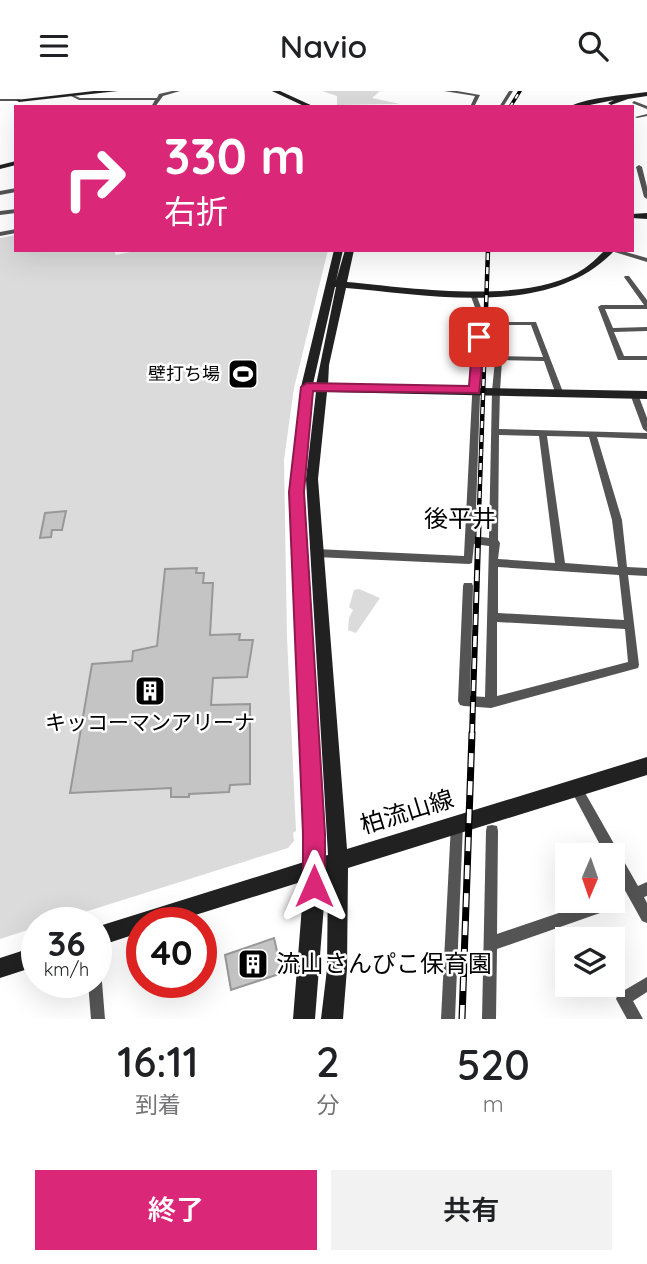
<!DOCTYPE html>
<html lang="ja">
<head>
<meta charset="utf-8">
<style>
	body { margin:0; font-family:Quicksand,"Noto Sans JP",sans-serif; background:#f2f2f2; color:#202124; height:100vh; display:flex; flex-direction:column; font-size:26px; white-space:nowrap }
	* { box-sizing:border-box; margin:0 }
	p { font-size:23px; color:#757577 }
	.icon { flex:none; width:38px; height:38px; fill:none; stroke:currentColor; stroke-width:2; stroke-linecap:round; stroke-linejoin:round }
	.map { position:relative; height:928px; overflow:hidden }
	.panel { display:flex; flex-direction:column; background:#fff; flex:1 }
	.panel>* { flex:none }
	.banner { position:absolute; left:14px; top:14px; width:620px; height:147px; border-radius:0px; box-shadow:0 7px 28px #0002; background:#db2777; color:#fff; overflow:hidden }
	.needle { width:46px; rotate:182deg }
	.buttons { position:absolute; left:555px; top:752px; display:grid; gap:14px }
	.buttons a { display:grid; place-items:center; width:70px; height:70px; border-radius:0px; background:#fff; box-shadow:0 7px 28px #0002; font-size:35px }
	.speed { position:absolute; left:21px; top:816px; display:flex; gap:14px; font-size:35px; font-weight:700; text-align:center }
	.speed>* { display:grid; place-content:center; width:91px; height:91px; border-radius:50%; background:#fff; box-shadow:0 7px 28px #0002; line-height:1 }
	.speed small { font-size:18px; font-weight:400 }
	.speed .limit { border:10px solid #d22; background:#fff; color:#111 }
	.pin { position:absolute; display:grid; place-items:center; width:60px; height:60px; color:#fff; margin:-30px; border-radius:14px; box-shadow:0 4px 10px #0006 }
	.me { position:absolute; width:77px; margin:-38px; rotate:0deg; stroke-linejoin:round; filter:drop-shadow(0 0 5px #0008) }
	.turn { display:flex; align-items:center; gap:24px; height:147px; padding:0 35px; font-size:32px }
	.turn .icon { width:91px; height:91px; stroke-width:2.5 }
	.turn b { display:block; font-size:49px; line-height:60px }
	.eta { display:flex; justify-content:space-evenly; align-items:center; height:119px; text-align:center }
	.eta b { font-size:42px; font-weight:600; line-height:49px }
	.cta { display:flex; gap:14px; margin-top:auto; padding:14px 35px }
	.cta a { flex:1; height:80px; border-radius:0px; background:#db2777; color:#fff; font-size:28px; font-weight:600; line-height:80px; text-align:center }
	.cta a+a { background:#f2f2f2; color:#202124 }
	header { display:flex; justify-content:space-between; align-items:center; height:91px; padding:0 35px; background:#fff; font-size:32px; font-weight:600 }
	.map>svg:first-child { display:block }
	.green { fill:#dbdbdb }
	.building { fill:#c4c4c4; stroke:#989898; stroke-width:2 }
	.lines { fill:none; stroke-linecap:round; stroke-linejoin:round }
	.street { fill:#545454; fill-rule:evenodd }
	.secondary { fill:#212121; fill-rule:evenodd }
	.rail-far3-casing { stroke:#000; stroke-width:3.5 }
	.rail-far2-casing { stroke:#000; stroke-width:4.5 }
	.rail-far1-casing { stroke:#000; stroke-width:6 }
	.rail-casing { stroke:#000; stroke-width:7 }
	.rail-far3 { stroke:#fff; stroke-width:2; stroke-dasharray:5; stroke-linecap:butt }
	.rail-far2 { stroke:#fff; stroke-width:2.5; stroke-dasharray:7; stroke-linecap:butt }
	.rail-far1 { stroke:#fff; stroke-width:3.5; stroke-dasharray:11; stroke-linecap:butt }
	.rail { stroke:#fff; stroke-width:4.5; stroke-dasharray:14; stroke-linecap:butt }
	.route { fill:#db2777; stroke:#8e194d; stroke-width:2 }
	.labels { text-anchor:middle; stroke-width:5; stroke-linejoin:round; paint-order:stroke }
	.far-poi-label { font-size:18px; fill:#000; stroke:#fff; text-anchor:end }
	.poi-label { font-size:21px; fill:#000; stroke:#fff }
	.quarter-label { font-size:24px; fill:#000; stroke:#fff }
	.near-street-label { font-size:24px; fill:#000; stroke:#fff }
	.near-poi-label { font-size:24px; fill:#000; stroke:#fff; text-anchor:start }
</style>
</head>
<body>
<header><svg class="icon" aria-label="menu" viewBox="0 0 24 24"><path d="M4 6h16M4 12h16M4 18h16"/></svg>Navio<svg class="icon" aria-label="search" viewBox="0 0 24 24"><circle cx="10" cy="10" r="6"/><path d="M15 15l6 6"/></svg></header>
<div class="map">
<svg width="647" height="928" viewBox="0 0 647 928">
	<rect width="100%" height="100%" fill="#fff"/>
	<g class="green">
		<polygon points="322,0 380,0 372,7 400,13 337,14 337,5"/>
		<polygon points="16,144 16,159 114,159 116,164 140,159 328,159 294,297 284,369 287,546 296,740 293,742 294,750 288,757 275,761 53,831 37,831 37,836 0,848 0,147"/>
		<polygon points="359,498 380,507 356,542 348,539 349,527 353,519 349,516 354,499"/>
	</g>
	<g class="building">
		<polygon points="66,420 62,439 52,439 51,446 40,447 45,422"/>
		<polygon points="197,477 196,482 204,482 203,492 213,492 210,544 240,543 239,549 253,549 247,586 213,587 211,614 250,613 250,693 230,694 229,701 189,703 189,706 171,706 171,697 70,702 92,573 132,570 133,560 157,555 165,478"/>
		<polygon points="274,847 282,882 231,899 225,864"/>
	</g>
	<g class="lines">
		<g class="street">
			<polygon points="172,0 180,0 163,5 155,16 151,16 155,9 79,9 71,5 73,4 80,7 157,7 159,3"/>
			<polygon points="444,0 457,0 480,4 474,16 470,16 475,5"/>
			<polygon points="509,0 513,0 503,16 499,16"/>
			<polygon points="0,8 19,8 21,9 19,10 0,10"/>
			<polygon points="634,10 647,15 647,18 632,12"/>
			<polygon points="647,23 647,25 637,27 635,26"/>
			<polygon points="639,74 642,76 647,96 647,108 644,106 636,76"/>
			<polygon points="16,97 16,101 0,104 0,100"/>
			<polygon points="16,118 16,122 0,124 0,120"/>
			<polygon points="16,138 16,142 0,145 0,141"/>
			<polygon points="608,159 619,159 647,167 647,171"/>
			<polygon points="625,185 629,185 647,209 647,218 605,218 613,237 647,236 647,240 614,241 624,265 647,265 647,269 618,269 598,216 601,214 644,214 624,186"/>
			<path d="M471,202L476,203L482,219L483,244L497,245L500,231H536L563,301L559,303L555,301L544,270L502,269L500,300L499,338L647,342V348L597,346L622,429L627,476L647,477V485L628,484L639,574L638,577L491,617L464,615L460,614L458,610L463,495L464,492H472L473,495L470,605L485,606L489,455L474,453L472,472L469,473L316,466L313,465L311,462L313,459L316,458L464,465L475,246L476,219L470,203ZM505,234H531L543,266L503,265L506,247ZM482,248L497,249L492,300L489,447L475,445ZM499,344L539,345L555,472L498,468L500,452L498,449ZM547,345L589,346L612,429L618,476L565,472ZM498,476L619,484L624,529L498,522ZM497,531L625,538L628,571L497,605Z"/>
			<polygon points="631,301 637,301 638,303 647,327 647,341 643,338 630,303"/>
			<polygon points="576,691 580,693 638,795 647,791 647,805 644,806 647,812 647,832 642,830 612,776 612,765 606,765 572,701 570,697 572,693"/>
			<polygon points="457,727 461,729 463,733 455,928 441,928 451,733 453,729"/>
			<polygon points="492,734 497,735 498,740 497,843 594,810 605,810 607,815 605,820 600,822 497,858 496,928 482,928 486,740 487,735"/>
			<polygon points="96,884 100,886 102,891 105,928 91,928 88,891 96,891"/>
			<polygon points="647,886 647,901 633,910 643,928 627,928 616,908 618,903"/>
		</g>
		<g class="secondary">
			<polygon points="94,0 118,0 19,11 16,9"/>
			<polygon points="272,0 280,0 315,16 306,16"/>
			<path d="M647,1V5L628,8L611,14L608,12L614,9L580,16H568C593,5 620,5 647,1Z"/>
			<polygon points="16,70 16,74 0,78 0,74"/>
			<polygon points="647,122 647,128 632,127 632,123"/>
			<path d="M334,159H343L336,190L345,159H354L347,191C412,197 530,215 585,177C592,172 599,165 605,159H615C551,228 430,204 346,197L329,274L328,294L647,300V308L327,301L318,388L347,758L647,666V684L348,777L347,878L343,928H321L327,878L328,783L324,784V814L315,928H293L304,790L173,831H142V841L96,856V836L304,771L291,388L301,296ZM336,196L316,294L313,293L335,196ZM312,301H316L306,388L328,764L323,765L303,388Z"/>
			<polygon points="37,855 37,875 0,887 0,867"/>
		</g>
		<g class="rail-far3-casing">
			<polyline id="rail-far3" points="510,16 520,0"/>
		</g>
		<g class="rail-far2-casing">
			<polyline id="rail-far2" points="479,421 488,159"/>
		</g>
		<g class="rail-far1-casing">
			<polyline id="rail-far1" points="472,644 479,419"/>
		</g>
		<g class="rail-casing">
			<polyline id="rail" points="462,928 472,642"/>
		</g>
		<use href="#rail-far3" class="rail-far3"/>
		<use href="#rail-far2" class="rail-far2"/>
		<use href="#rail-far1" class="rail-far1"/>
		<use href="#rail" class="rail"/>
	</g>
	<polygon class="route" points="479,242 485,246 479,302 313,300 304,401 325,743 325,795 322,803 314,806 306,803 303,795 303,743 289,401 301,296 307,292 469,295 473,246"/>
	<defs>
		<g id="stadium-square" transform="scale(1.575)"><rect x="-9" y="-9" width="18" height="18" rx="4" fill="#000" stroke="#fff"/><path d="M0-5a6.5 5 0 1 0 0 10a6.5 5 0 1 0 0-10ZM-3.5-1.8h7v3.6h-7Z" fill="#fff"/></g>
		<g id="building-square" transform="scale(1.575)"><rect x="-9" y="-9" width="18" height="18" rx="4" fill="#000" stroke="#fff"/><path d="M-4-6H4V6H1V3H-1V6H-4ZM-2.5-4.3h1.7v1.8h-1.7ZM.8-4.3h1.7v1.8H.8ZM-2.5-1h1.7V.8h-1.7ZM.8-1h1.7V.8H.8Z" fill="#fff"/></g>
	</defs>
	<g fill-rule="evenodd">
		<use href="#stadium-square" x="243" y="283"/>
		<use href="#building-square" x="150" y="600"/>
		<use href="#building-square" x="253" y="873"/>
	</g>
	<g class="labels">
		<g class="far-poi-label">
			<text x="220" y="289">壁打ち場</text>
		</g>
		<g class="poi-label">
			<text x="150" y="639">キッコーマンアリーナ</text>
		</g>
		<g class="quarter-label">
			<text x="460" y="436">後平井</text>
		</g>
		<g class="near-street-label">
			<text transform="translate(407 721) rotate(-17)" y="8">柏流山線</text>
		</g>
		<g class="near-poi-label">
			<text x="276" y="881">流山さんぴこ保育園</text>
		</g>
	</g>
</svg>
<div class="buttons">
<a><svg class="needle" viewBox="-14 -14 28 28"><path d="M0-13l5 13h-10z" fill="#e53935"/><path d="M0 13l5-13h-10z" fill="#757577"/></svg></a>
<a><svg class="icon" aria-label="layers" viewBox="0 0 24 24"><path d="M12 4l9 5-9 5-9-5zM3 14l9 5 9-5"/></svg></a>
</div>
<div class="speed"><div>36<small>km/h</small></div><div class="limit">40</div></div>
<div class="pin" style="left:479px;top:246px;background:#d93025"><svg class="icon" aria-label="arrive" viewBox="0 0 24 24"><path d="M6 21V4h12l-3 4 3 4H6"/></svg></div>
<svg class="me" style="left:314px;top:795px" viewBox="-20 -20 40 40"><path d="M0-17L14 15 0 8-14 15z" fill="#db2777" stroke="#fff" stroke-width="4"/></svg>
<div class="banner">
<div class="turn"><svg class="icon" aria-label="right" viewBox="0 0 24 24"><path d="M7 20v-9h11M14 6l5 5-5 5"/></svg><div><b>330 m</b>右折</div></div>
</div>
</div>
<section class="panel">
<div class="eta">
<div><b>16:11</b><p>到着</p></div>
<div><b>2</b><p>分</p></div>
<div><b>520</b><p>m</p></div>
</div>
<div class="cta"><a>終了</a><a>共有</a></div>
</section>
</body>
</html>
